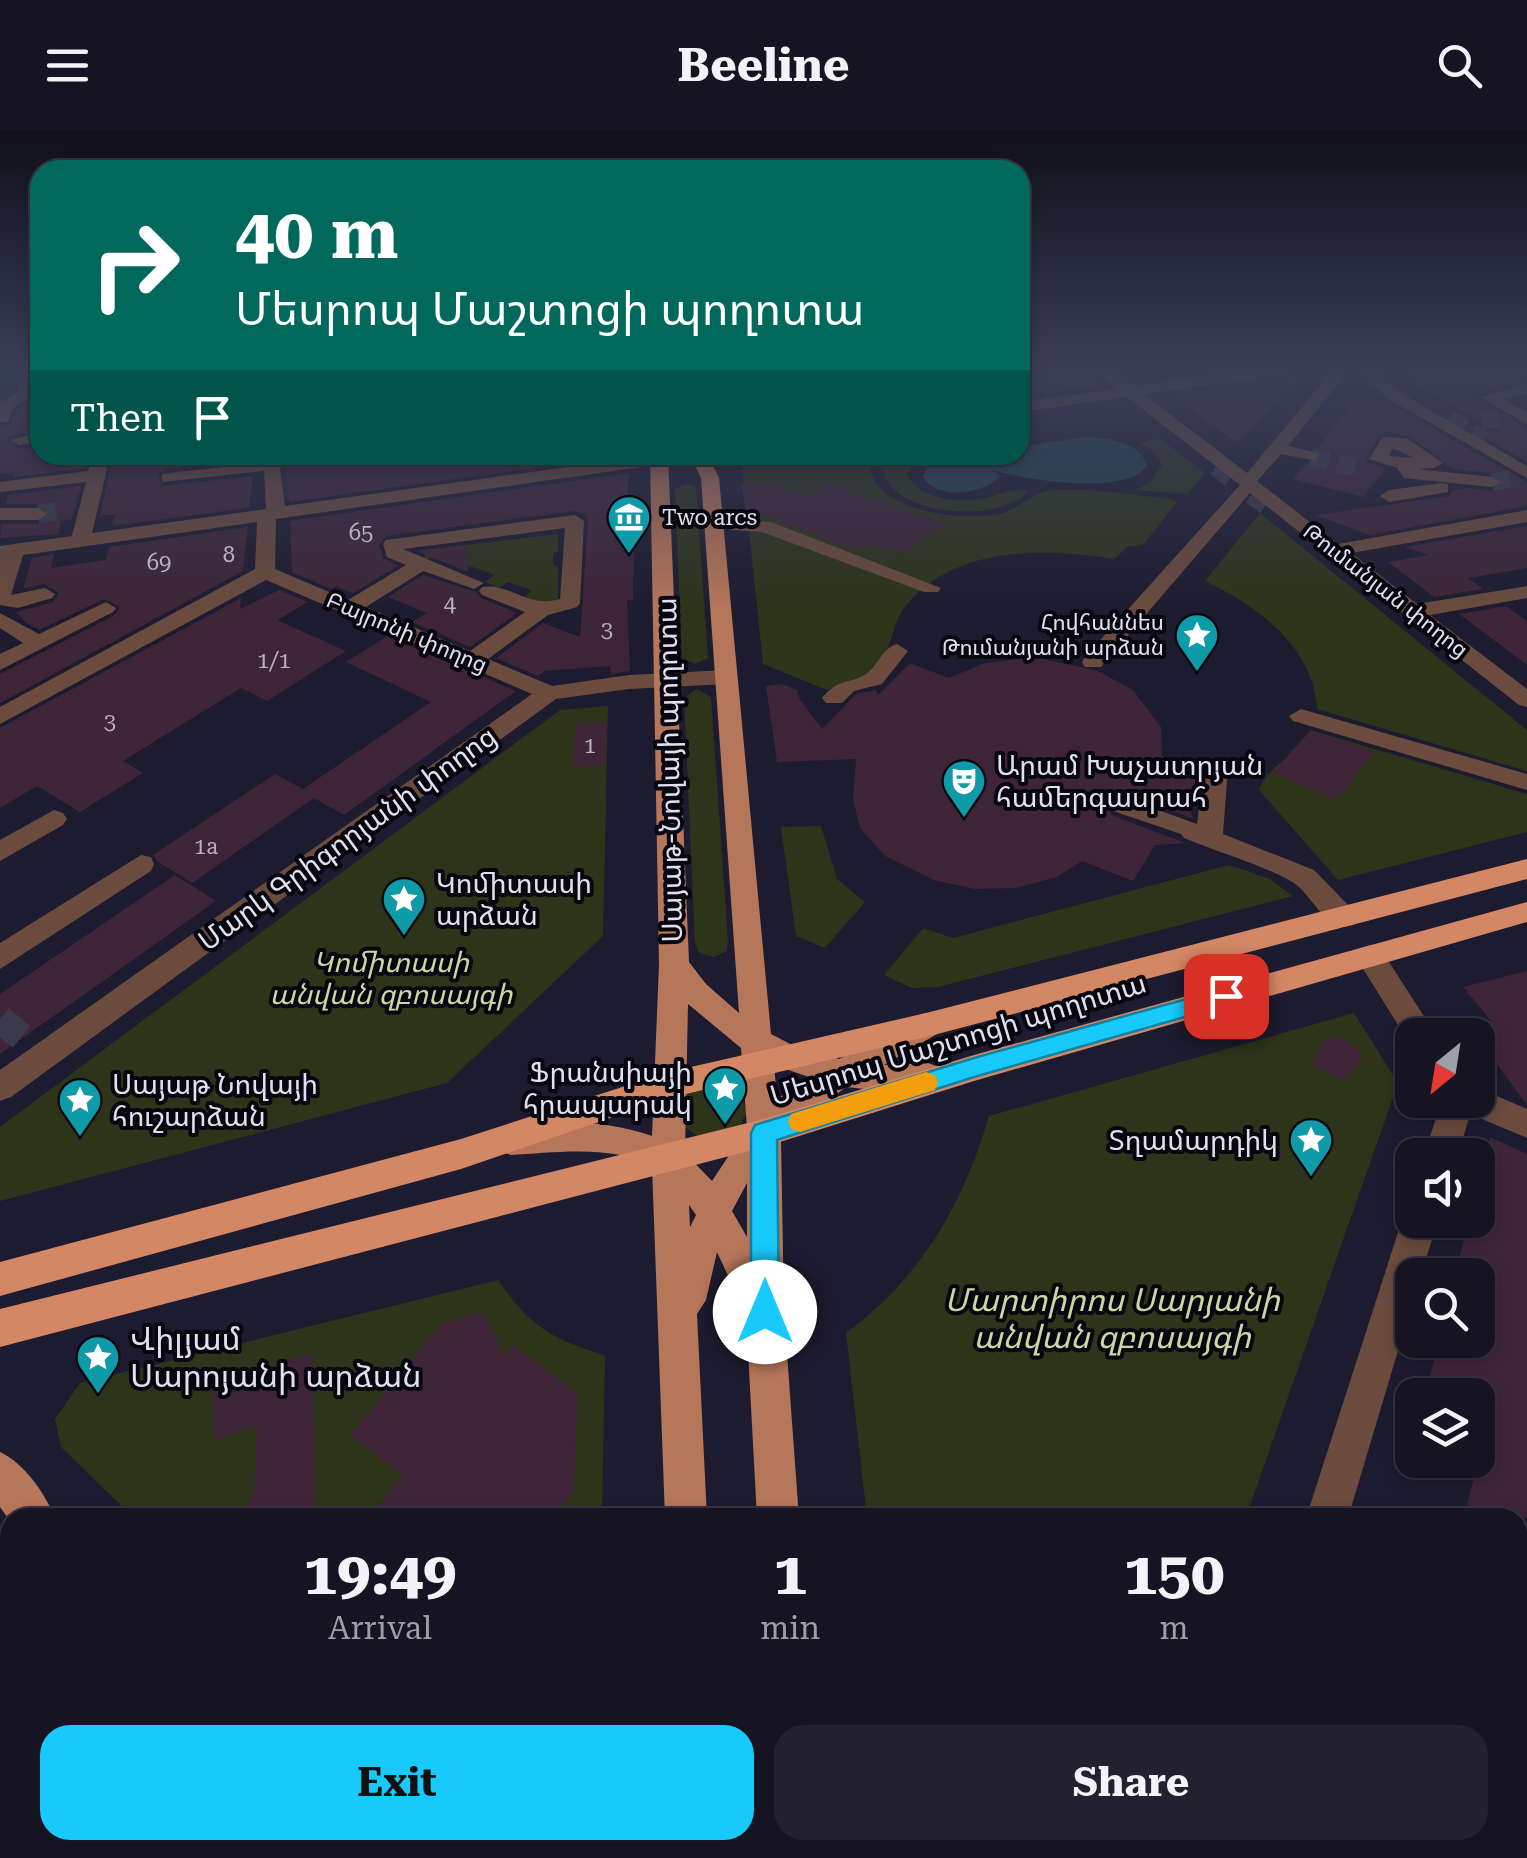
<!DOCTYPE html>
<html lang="en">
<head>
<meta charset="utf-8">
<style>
	body { margin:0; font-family:"Roboto Serif","Noto Sans Armenian",serif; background:#232130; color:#f1f3f6; height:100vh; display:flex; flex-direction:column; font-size:38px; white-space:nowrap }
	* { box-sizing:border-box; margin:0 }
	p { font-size:32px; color:#9e9ea6 }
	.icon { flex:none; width:55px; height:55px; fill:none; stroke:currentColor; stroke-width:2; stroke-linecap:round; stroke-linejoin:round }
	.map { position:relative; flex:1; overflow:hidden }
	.panel { position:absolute; left:0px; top:1378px; width:1528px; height:352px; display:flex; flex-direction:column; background:#161423; border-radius:30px 30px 0 0; box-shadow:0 5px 15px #0003,0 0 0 2px #353341 }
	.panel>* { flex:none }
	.banner { position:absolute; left:30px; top:30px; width:1000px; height:305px; border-radius:30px; box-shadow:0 5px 15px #0003,0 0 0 2px #353341; background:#00695c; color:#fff; overflow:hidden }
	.needle { width:65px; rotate:210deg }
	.fabs { position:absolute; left:1395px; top:888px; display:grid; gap:20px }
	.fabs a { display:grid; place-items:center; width:100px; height:100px; border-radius:20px; background:#161423; box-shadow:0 5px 15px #0003,0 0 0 2px #353341; font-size:50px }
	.pin { position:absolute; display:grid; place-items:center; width:85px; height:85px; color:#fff; margin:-42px; border-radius:20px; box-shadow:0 5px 15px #0006 }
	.me { position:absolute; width:110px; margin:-55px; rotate:0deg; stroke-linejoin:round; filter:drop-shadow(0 0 8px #0008) }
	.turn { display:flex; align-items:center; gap:35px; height:210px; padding:0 40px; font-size:45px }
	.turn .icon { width:130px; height:130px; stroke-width:2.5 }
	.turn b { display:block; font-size:70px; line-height:85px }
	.then { display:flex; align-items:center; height:95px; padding:0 40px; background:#0003; gap:20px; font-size:38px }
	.eta { display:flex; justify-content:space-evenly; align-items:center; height:170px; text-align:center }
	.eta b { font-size:60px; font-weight:700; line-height:70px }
	.button { display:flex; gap:20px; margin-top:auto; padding:20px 40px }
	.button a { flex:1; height:115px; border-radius:30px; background:#18cafc; color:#111; font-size:40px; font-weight:700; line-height:115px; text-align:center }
	.button a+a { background:#232130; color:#f1f3f6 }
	header { display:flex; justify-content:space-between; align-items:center; height:130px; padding:0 40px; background:#161423; font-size:45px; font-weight:700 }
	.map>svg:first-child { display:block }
	.built { fill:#25213c }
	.green { fill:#2d341a }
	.water { fill:#234352 }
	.building { fill:#3d2537 }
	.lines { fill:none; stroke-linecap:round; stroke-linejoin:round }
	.minor-tunnel-far1 { stroke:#3a394c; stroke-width:18; stroke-dasharray:18 9; stroke-linecap:butt }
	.minor-tunnel { stroke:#3a394c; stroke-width:28; stroke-dasharray:28 14; stroke-linecap:butt }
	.minor { fill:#6a4b3d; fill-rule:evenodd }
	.major { fill:#b6765a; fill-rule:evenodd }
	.highway { fill:#d48765; fill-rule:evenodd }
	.route { fill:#18cafc; stroke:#1083a4; stroke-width:2.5 }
	.slow { fill:#f59e0b }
	.labels { text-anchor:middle; stroke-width:8; stroke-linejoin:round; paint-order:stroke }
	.far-poi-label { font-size:22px; fill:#e0e0ee; stroke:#080710; text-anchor:start }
	.number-label { font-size:22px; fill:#b7b1c0 }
	.far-street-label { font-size:22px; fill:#e0e0ee; stroke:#080710 }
	.poi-label { font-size:28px; fill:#e0e0ee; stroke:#080710; text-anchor:start }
	.street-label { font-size:28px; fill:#e0e0ee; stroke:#080710 }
	.park-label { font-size:28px; font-style:italic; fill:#c8daa2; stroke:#080710 }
	.near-park-label { font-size:32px; font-style:italic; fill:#c8daa2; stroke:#080710 }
	.near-poi-label { font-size:32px; fill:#e0e0ee; stroke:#080710; text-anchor:start }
</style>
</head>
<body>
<header><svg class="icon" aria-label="menu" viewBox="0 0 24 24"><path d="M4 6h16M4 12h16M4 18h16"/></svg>Beeline<svg class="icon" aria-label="search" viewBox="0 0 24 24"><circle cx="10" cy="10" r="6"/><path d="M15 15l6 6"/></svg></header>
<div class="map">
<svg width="1527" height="1728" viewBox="0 0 1527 1728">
	<rect width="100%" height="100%" fill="#1d1b2f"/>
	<polygon class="built" points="275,325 435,325 442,348 279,371"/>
	<g class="green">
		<polygon points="1159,308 1205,343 1187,364 1136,360 1150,352 1162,335 1156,322 1139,313"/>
		<path d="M798,325H877L870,339C879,384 969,393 1006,382C1020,377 1033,363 1047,361C1079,356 1137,366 1171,369L1176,373L1143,415L1127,417L1114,429C1045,418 953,415 905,477C889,497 893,528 871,544C859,552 840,555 827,560L763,534L742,333Z"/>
		<path d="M890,325H932L919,330L907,343C916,369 956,373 980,369C997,367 1012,356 1027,362C999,394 893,387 883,340Z"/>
		<polygon points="686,354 696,358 708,528 695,534 682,528 675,359"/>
		<path d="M1260,383L1527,600V641L1317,579C1314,517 1256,475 1205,451Z"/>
		<polygon points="558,404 558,421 553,424 553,434 558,437 558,470 543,474 524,467 532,460 508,452 499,458 485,452 495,445 445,427 425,429 424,420"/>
		<polygon points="697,559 711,567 728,810 727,821 714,827 699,823 695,812 684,568"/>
		<polygon points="608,576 603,806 447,953 0,1071 0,997 560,580"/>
		<path d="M1314,601L1527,664V702L1338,750L1259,660C1269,633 1298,626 1314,601Z"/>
		<polygon points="821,696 837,749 865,772 825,818 796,806 781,697"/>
		<polygon points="1229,735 1270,749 1293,766 938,857 912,858 884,845 923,798 953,808"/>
		<path d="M1354,883L1398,953L1246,1387H867L846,1203C921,1147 963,1075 989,986Z"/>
		<polygon points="723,952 743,967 746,982 740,997 697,1006 683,996 679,973 689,960"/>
		<path d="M498,1150C532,1199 550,1207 605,1226L602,1387H133L61,1317L55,1289L80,1253Z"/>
		<polygon points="479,1720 596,1720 597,1728 487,1728"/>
		<polygon points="904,1720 1130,1720 1128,1728 904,1728"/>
	</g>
	<path class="water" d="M1083,307C1106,308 1140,310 1147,336C1125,367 1024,349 991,340L1001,346C983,364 938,371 923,347L927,337L965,325H1020V317Z"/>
	<g class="building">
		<polygon points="1020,240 1091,240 1101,255 1020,266"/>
		<polygon points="1399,240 1527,240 1527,251 1479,263 1476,268 1527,298 1527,332 1465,296 1500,302 1401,246 1407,245"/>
		<polygon points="1304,244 1237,313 1170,264 1286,249"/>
		<polygon points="40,252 40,300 9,306 6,311 19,319 40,317 40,325 89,325 85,338 13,347 14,343 0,344 0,296 10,295 16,280 36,266"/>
		<polygon points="1357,268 1399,279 1527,352 1527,376 1370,405 1315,385 1449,366 1452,361 1467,358 1492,361 1505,353 1492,343 1452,339 1410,306 1388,303 1379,306 1366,327 1368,333 1386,338 1363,367 1293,349 1306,333 1319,334 1321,323 1317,319"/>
		<polygon points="113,325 255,325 254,330 167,339 158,344 162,356 253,346 249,378 112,396 115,384 100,386"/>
		<polygon points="286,325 351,325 353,338 449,325 627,325 289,372"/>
		<polygon points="629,343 625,403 634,402 633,470 627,470 630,541 611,544 610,536 545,541 538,546 496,528 543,493 580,507 588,391 585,384 574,381 386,406 379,415 383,428 398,436 353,463 336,456 331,459 292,442 290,391"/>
		<polygon points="742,353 766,354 809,368 828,354 945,394 900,424 879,416 851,419 772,388 746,384"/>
		<polygon points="81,356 72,389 61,391 58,404 0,408 1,394 38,394 51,385 38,374 6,374 8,365"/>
		<polygon points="1527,396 1527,438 1468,448 1483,459 1434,467 1388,432 1428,425 1405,417"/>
		<polygon points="248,397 243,441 0,573 0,544 115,485 120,477 104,469 39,500 25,492 16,482 53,472 59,463 44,454 23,459 32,428 54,424 51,438 106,430 109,417"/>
		<polygon points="466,415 468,442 417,421"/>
		<polygon points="423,445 476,462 481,468 517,483 470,517 412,492 427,483 388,467"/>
		<polygon points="279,460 308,472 277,490 346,521 267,571 241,558 123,631 143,643 80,682 37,656 0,678 0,598 241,468 240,479"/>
		<polygon points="1506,476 1527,491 1527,535 1459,484"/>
		<polygon points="388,506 516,561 344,685 314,668 192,753 157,731 153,725 275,644 303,659 431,572 346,532"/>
		<polygon points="1034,527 1098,541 1133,560 1161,597 1162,626 1200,640 1199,650 1185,673 1194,689 1123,663 1105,674 1112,685 1185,713 1155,715 1133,751 1082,731 1057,747 1016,758 975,759 934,750 885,726 860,698 853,669 856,629 777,632 766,556 782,554 797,560 799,568 822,599 856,564 876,560 878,565 910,533 949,548 985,533"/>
		<polygon points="607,592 605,636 572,637 575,594"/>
		<polygon points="1311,600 1374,622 1335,670 1273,642"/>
		<polygon points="175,745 216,771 0,924 0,864"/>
		<polygon points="1527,841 1527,975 1467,894 1491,891 1463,857"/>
		<polygon points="1338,907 1356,917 1362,930 1342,951 1312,934 1322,911"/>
		<polygon points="1490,1007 1527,1024 1527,1388 1464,1388 1490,1282 1478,1276 1478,1265 1457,1265 1429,1250 1439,1210 1478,1210 1478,1145 1455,1145 1469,1090 1478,1090 1478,1055"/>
		<polygon points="483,1182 504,1225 513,1215 578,1264 574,1360 553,1388 368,1388 403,1345 350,1305 441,1194"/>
		<polygon points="312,1223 316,1388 244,1388 255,1357 257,1297 213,1310 212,1253"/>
	</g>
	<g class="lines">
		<g class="minor-tunnel-far1">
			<polyline points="1449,289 1485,310"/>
			<polyline points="1481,291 1508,286"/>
			<polyline points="1311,327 1362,339"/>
			<polyline points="1216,337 1237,353"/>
			<polyline points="1492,352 1515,348"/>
			<polyline points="1251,365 1267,377"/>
			<polyline points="38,384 63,380"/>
		</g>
		<polyline class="minor-tunnel" points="0,889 23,908"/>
		<g class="minor">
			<polygon points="23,240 40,240 32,265 13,278 8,292 0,292 0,272 17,263"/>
			<polygon points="1095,240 1113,240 1134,256 1250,240 1293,240 1285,245 1144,264 1247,343 1333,240 1349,240 1288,316 1317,323 1317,331 1281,324 1257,351 1338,414 1527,380 1527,392 1351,423 1417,474 1527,456 1527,468 1430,485 1527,559 1527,577 1519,575 1250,363 1101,537 1085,537 1082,532 1085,527 1240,355 1127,267 1020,282 1020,272 1117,259"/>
			<polygon points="1369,240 1385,240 1381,246 1399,262 1527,336 1527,348 1387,268 1365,247"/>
			<polygon points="1527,254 1527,264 1503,269 1527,282 1527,294 1480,267"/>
			<polygon points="40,303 40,313 19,315 10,310"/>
			<path d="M1388,307L1408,309L1443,333L1434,338L1417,339L1492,347L1501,352L1492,357L1404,348L1397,338L1369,329L1382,308ZM1393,318L1414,328L1389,326Z"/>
			<path d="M93,325L110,326L92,403L266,379L264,341L162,352V344L168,343L279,331L285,376L654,325H700L691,330L276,389L275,439L348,470L406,435L387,427L383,414L386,410L575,385L584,391L580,473L577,477L548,485L488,529L552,556L629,545L726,540L737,547L726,554L629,559L556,569L11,967L0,971V940L532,564L266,450L0,594V577L255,439L257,392L23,425L11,465L45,458L55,464L52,468L18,478L0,475V416L72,406L86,352L0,362V352L88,341ZM565,398L560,469C525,479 511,452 482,457L479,461L482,465L525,482L470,521L366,477L423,441L474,459L484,453L403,419Z"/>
			<polygon points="1442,353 1448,354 1448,362 1389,372 1380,366 1389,360"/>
			<polygon points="0,378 38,378 47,384 38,390 0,390"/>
			<polygon points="738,390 771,392 941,458 938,462 924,462 762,402 731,400 731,392"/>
			<polygon points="106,472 116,478 113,482 0,540 0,524 23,513 0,498 0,483 39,504"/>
			<path d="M897,514L908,521L882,554L854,561L842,573H826L822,568C839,547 849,555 866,544C879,535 881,519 897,514Z"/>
			<polygon points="1301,579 1527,644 1527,660 1293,591 1289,586"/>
			<path d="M1216,630L1228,638L1223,704L1314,740L1354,781L1358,788L1354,795C1326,804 1314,767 1294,753C1264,735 1217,722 1184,708L1181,704L1113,681L1109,675L1122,667L1197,694L1204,638Z"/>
			<polygon points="54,680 63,683 67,689 63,695 0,731 0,710"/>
			<polygon points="141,725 151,727 154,734 151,741 0,839 0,813"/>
			<polygon points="1370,815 1380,818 1436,905 1412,905 1410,914 1355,826 1360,818"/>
			<polygon points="1478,958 1527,979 1527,1008 1470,984 1458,1025 1424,1025 1442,970 1478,970"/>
			<polygon points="1412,1077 1412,1090 1438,1090 1421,1145 1412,1145 1412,1174 1348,1388 1306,1388 1402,1090"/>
			<polygon points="10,1581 10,1636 0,1640 0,1585"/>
			<polygon points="1197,1720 1247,1720 1244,1728 1194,1728"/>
		</g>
		<g class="major">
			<path d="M650,325H668L689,832L706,854L739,883L701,348L690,325H708L719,348L771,904L796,917L839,929L915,886L926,883L937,886L941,895L937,904L884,935L928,933L939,937L944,946L939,955L893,962L846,957L781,1007L784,1182L799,1388H757L746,1184L717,1122L706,1170L697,1184L707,1388H665L652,1037C614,1014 554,1023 511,1025L499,1021L494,1011L499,1001C543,985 609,991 652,1006L659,834ZM688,874L741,918L747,998L712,1051L685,1023ZM774,935L809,947L777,969ZM747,1053V1107L732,1081ZM689,1075L696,1085L690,1097Z"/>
			<path d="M0,1322C24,1333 45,1363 55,1388H10V1391L0,1377Z"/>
			<polygon points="0,1404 10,1409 10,1461 0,1457"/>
			<polygon points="224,1720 278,1720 281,1728 227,1728"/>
			<polygon points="307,1720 363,1720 366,1728 310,1728"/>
			<rect x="677" y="1720" width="50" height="8"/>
			<polygon points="777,1720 827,1720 828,1728 778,1728"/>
		</g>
		<g class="highway">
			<polygon points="1527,729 1527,749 926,907 669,968 461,1039 0,1166 0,1132 461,1009 669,942 926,883"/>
			<polygon points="1527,772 1527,792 974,951 764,1017 0,1217 0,1179 764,989 974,925"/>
		</g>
	</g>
	<linearGradient id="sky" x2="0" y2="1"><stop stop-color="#100f1a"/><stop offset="0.5" stop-color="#3a3f58"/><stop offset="1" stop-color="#3a3f58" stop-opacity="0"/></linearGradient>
	<rect width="1527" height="482" fill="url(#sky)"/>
	<polygon class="route" points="1226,858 1234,860 1237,866 1234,873 974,947 777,1010 779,1182 775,1191 765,1195 755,1191 751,1182 751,1003 755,995 974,928"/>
	<polygon class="slow" points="926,942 935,945 938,952 935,960 800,1002 791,999 788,992 791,984"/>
	<defs>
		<g id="museum-pin" transform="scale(2.25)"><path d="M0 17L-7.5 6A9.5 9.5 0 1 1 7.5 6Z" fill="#0f9aa8" stroke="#080710"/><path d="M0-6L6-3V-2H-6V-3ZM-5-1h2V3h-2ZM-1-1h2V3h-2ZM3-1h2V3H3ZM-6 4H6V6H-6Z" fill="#fff"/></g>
		<g id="sight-pin" transform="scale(2.25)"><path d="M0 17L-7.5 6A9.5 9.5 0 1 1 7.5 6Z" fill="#0f9aa8" stroke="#080710"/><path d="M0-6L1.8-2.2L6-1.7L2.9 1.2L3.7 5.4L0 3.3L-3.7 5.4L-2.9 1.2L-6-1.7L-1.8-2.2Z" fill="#fff"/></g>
		<g id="theatre-pin" transform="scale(2.25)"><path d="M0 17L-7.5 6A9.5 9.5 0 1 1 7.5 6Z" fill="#0f9aa8" stroke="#080710"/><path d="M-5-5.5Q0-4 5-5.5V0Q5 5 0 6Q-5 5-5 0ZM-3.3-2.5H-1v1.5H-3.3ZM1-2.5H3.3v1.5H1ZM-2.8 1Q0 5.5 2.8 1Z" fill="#fff"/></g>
	</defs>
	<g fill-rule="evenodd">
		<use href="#museum-pin" x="629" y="387"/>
		<use href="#sight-pin" x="1197" y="505"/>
		<use href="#theatre-pin" x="964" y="651"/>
		<use href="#sight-pin" x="404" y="769"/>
		<use href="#sight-pin" x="725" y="958"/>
		<use href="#sight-pin" x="80" y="970"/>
		<use href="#sight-pin" x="1311" y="1010"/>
		<use href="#sight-pin" x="98" y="1227"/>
	</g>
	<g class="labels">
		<g class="far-poi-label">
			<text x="662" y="395">Two arcs</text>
			<text x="1164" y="500" text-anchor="end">Հովհաննես<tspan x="1164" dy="25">Թումանյանի արձան</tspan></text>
		</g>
		<g class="number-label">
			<text x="361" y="410">65</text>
			<text x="229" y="432">8</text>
			<text x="159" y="440">69</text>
			<text x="450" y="482">4</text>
			<text x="607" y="507">3</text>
			<text x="274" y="538">1/1</text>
			<text x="110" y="599">3</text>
			<text x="590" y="623">1</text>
			<text x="206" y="724">1a</text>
		</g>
		<g class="far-street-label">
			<text transform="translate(1386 460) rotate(38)" y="8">Թումանյան փողոց</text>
			<text transform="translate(407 502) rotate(23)" y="8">Բայրոնի փողոց</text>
		</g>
		<g class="poi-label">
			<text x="996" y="645">Արամ Խաչատրյան<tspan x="996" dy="32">համերգասրահ</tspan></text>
			<text x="436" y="763">Կոմիտասի<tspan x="436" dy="32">արձան</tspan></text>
			<text x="692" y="952" text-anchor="end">Ֆրանսիայի<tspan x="692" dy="32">հրապարակ</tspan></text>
			<text x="112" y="964">Սայաթ Նովայի<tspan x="112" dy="32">հուշարձան</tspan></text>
			<text x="1278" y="1020" text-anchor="end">Տղամարդիկ</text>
		</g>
		<g class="street-label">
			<text transform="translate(669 640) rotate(-91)" y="10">Սայաթ-Նովայի պողոտա</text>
			<text transform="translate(347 708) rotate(-36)" y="10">Մարկ Գրիգորյանի փողոց</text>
			<text transform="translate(958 909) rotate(-17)" y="10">Մեսրոպ Մաշտոցի պողոտա</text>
		</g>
		<g class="park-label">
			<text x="391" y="842">Կոմիտասի<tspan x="391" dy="32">անվան զբոսայգի</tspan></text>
		</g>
		<g class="near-park-label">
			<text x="1112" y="1181">Մարտիրոս Սարյանի<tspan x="1112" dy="37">անվան զբոսայգի</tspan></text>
		</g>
		<g class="near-poi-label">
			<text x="130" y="1220">Վիլյամ<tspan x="130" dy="37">Սարոյանի արձան</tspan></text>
		</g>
	</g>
</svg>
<div class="fabs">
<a><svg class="needle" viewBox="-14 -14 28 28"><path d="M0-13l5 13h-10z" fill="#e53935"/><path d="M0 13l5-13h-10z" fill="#9e9ea6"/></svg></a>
<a><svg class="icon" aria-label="sound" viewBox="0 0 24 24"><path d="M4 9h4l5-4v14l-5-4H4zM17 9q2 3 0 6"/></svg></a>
<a><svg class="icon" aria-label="search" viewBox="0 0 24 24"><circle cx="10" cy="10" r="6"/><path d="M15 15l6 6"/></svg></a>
<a><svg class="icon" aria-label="layers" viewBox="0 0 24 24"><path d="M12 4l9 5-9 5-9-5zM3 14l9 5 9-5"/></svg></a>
</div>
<div class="pin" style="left:1226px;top:866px;background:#d93025"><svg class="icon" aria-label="arrive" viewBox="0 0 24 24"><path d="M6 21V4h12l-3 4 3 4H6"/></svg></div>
<svg class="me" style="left:765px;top:1182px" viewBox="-20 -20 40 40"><circle r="19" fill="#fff"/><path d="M0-13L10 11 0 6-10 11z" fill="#18cafc"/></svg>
<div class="banner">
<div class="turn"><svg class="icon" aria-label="right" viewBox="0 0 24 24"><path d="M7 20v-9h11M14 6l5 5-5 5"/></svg><div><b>40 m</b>Մեսրոպ Մաշտոցի պողոտա</div></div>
<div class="then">Then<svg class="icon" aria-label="arrive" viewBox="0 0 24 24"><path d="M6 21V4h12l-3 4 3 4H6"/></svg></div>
</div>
<section class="panel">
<div class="eta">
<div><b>19:49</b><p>Arrival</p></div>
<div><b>1</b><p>min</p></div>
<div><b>150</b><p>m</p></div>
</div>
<div class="button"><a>Exit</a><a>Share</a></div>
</section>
</div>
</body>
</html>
